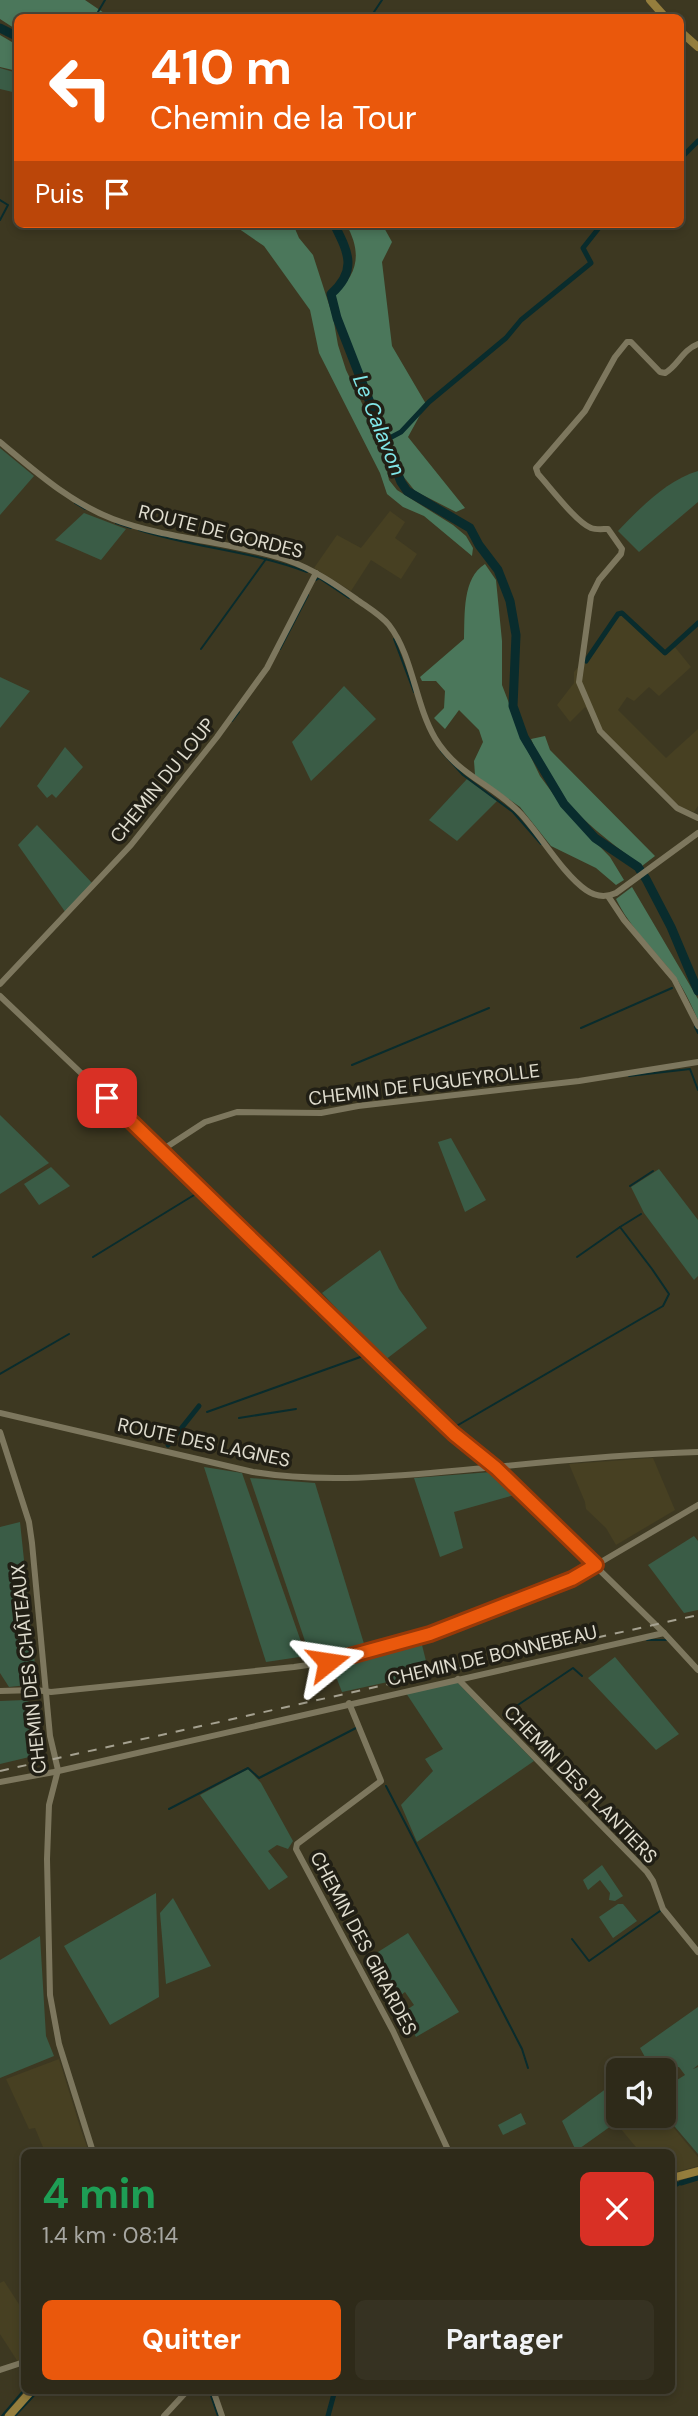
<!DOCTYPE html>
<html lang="fr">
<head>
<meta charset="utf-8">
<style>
	body { margin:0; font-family:"DM Sans",sans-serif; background:#363222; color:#f1f3f6; height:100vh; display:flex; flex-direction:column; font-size:26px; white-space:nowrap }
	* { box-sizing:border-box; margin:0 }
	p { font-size:23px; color:#a7a7a2 }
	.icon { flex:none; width:38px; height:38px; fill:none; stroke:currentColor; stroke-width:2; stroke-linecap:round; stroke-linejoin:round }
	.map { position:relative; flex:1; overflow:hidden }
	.details { position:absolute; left:21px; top:2149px; width:654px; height:245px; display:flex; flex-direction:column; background:#2e2a19; border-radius:10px; box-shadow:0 4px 10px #0003,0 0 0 2px #494638 }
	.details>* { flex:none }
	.banner { position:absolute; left:14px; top:14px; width:670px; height:214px; border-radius:10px; box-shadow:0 4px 10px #0003,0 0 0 2px #494638; background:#ea580c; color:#fff; overflow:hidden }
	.controls { position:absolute; left:606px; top:2058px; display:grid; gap:14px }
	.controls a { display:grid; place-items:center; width:70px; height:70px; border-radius:10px; background:#2e2a19; box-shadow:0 4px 10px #0003,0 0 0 2px #494638; font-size:35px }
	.pin { position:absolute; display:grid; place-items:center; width:60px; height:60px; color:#fff; margin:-30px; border-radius:14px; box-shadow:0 4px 10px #0006 }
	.me { position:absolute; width:77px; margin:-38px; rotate:75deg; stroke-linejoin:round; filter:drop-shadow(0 0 5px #0008) }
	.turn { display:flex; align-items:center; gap:24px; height:147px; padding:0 21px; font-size:32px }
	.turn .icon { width:91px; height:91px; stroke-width:2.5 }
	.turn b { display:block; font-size:49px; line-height:60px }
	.then { display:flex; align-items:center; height:66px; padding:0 21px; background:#0003; gap:14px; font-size:26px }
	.round { display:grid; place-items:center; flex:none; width:74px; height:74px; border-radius:10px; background:#363222 }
	.summary { display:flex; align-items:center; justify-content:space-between; height:119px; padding:0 21px }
	h1 { font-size:42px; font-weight:700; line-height:52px; color:#1e9e55 }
	.cta { display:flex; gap:14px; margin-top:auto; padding:14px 21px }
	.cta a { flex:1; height:80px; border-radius:10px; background:#ea580c; color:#fff; font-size:28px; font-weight:700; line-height:80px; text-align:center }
	.cta a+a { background:#363222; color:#f1f3f6 }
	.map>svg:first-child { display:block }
	.built { fill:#474022 }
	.green { fill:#3a5c46 }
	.forest { fill:#4b775b }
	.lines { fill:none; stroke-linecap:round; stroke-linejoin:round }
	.stream { stroke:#092c2d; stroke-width:2 }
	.canal { stroke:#092c2d; stroke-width:5 }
	.river { stroke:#092c2d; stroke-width:9 }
	.minor { stroke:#7d775e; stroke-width:6 }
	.major { stroke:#957e3d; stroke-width:8 }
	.rail { stroke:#a5a190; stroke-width:2; stroke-dasharray:9 9; stroke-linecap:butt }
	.route-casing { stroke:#983908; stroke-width:18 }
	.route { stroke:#ea580c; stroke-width:12 }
	.labels { text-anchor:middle; stroke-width:7; stroke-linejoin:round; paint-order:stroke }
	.street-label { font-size:19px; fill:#e0ddcf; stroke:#211f15 }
	.water-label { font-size:21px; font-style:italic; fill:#81e7e9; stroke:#211f15 }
</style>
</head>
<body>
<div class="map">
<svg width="698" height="2416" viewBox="0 0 698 2416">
	<rect width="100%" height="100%" fill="#3d3821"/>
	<g class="built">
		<polygon points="390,511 405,522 395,538 417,554 401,579 371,560 351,591 314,568 337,535 361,548"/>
		<polygon points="621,615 665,654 674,646 691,667 659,696 649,687 634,701 627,697 618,710 666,758 698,729 698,806 694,812 679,806 601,729 585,707 570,722 557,705 574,683 574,672"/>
		<polygon points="653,1458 675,1510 616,1545 606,1528 586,1509 585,1502 569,1464"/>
		<polygon points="59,2059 81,2130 89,2152 45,2152 35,2128 29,2129 6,2079"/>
		<polygon points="663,2115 698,2157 698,2166 672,2173 672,2152 640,2152 616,2123 626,2116"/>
		<polygon points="4,2281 24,2312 24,2360 18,2362 0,2334 0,2283"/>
	</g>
	<g class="green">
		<polygon points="0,68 17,73 17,93 0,89"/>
		<polygon points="0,448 34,476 0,515"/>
		<path d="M698,471V502L639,552L618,531C640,508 667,480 698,471Z"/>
		<polygon points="84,513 126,529 101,560 55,540"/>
		<polygon points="0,677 30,691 0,728"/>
		<polygon points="344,686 376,719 311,781 292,742"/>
		<polygon points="65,747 83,767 56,798 52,794 47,798 37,786"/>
		<polygon points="467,779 497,801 457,841 429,820"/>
		<polygon points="37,825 93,884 66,913 18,845"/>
		<polygon points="0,1115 49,1163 0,1194"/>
		<polygon points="451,1138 486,1200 465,1212 438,1142"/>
		<polygon points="51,1167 70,1186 39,1205 24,1184"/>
		<polygon points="659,1169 698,1220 698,1276 694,1280 644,1213 631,1187"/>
		<polygon points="380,1250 399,1289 427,1328 385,1360 322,1293"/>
		<polygon points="204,1467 242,1473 306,1656 266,1662"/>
		<polygon points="491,1472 514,1495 454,1512 463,1548 440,1557 414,1478"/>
		<polygon points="250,1478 315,1483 365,1647 311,1659"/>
		<polygon points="20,1522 37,1684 9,1687 0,1673 0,1527"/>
		<polygon points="694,1536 698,1541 698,1610 684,1613 648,1565"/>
		<polygon points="421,1641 429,1673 342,1692 331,1664"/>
		<polygon points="615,1657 679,1734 656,1750 588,1678"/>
		<polygon points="456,1681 534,1761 417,1842 401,1805 433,1771 425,1759 443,1749 406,1693"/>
		<polygon points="25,1700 40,1707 42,1754 0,1764 0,1701"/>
		<polygon points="248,1769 261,1783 293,1841 288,1849 277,1845 268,1851 288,1877 269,1890 200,1795"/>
		<polygon points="602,1865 623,1896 615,1901 609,1900 610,1893 600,1880 588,1890 583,1880"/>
		<polygon points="156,1893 159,1997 110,2025 64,1946"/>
		<polygon points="173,1898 211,1966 166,1984 160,1913"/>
		<polygon points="618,1904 623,1904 637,1921 613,1938 599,1917"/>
		<polygon points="408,1933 459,2012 416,2037 402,2013 414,2005 405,1992 401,1995 397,1987 389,1990 370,1957"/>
		<polygon points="40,1936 46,2036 54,2056 0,2078 0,1960"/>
		<polygon points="698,2007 698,2065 693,2069 698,2067 698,2154 664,2114 668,2103 664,2088 685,2075 679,2067 668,2068 663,2072 663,2070 652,2070 640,2048"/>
		<polygon points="618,2080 618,2116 625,2116 576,2151 562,2121"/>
		<polygon points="521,2113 526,2124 503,2135 498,2125"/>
	</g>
	<g class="forest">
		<polygon points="0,0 85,0 110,17 18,18 17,30 0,19"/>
		<polygon points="0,35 17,45 17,71 0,67"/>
		<polygon points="232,224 293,224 299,238 313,255 333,317 338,345 346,370 369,418 373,433 385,461 389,480 397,490 453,525 466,536 473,548 472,556 424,516 403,507 387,494 380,473 319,353 310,310 264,246"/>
		<path d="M346,224H382L392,242L382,262L392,346L426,404L408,437L465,508L456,512L415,491L403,476L369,395L333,295C359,275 362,252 346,224Z"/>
		<path d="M485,564L496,580L502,641V685L526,747L540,776L568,814L610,857L624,880L616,885L596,868L551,846L520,807L475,775L474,761L483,742L479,730L459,710L445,729L434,718L444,708L445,691L436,681H422L420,677L464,639C465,615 462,578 485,564Z"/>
		<path d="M545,736L550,750L655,856L642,866C606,839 570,813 547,774C540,763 536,750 531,739Z"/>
		<path d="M632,887L698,999V1020C691,1004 684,989 674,975C655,950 630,928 616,899Z"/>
	</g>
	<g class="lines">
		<g class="stream">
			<polyline points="101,18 98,12 105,0"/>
			<polyline points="370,18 382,0"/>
			<polyline points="0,200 8,205 0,220"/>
			<polyline points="75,503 85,509"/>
			<polyline points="116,523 131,528"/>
			<path d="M139,530C194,548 253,551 307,572"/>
			<polyline points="316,580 319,578 349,598"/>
			<polyline points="394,639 414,692"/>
			<polyline points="201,649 266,559"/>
			<polyline points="280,649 308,595"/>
			<polyline points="232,721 239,712"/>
			<polyline points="441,751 463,775 513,812 541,844"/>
			<polyline points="695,1027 698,1033"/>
			<polyline points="581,1028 672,988"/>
			<polyline points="352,1065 489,1008"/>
			<polyline points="629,1076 690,1069 698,1090"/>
			<polyline points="630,1186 653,1171"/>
			<polyline points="93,1257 199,1192"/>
			<polyline points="577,1257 620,1227"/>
			<polyline points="0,1374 69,1334"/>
			<polyline points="207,1412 366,1355"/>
			<polyline points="239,1418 296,1409"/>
			<polyline points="453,1428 663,1306 669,1294 652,1269 620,1227 641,1214"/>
			<polyline points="476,1456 487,1466"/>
			<polyline points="647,1640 666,1640"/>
			<polyline points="503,1715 573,1668 582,1676"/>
			<polyline points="386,1786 522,2049 528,2068"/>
			<polyline points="169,1809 248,1768 259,1778 356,1728"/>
			<polyline points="572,1939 589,1961 660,1911"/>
			<polyline points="209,2390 218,2416"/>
			<polyline points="2,2416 24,2390"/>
			<polyline points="15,2416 39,2390"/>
		</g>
		<g class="canal">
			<polyline points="681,158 698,141"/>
			<polyline points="384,441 401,432 429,402 506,338 521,320 591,263 583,248 602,224"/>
			<polyline points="586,661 618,614 622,613 665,653 698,623"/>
			<polyline points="168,1445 199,1406"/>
			<polyline points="681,2183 698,2178"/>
			<polyline points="672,2185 677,2184"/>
			<polyline points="328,2416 335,2390"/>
		</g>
		<g class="river">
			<polyline points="0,28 18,37"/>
			<path d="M334,224C348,252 358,270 331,294L337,318L401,482L407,491L470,528L479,545L498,570L510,601L516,635L513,706L524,737L564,804L595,838L638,867L646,879L671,927L698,991"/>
		</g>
		<g class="minor">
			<path d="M698,344C682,350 678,366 665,373L660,372L631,342H627L615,357L585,411L536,468L538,474C550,487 576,522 591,528C596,530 603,529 608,529L622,549L621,554L599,580L591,596L579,682L600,731L677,808L698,818"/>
			<path d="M0,442C35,471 69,502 113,519C169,540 230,541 287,560C313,569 335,584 356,599C367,607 381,615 389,625C413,656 415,704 435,738C457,775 494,785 521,814C541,836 563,874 586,890C596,897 605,898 616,893L698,833"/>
			<polyline points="608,896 624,920 674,979 698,1026"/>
			<polyline points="0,984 131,845 217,737 267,668 316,573"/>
			<polyline points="0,996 162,1150 383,1366 457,1436 496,1469 664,1633 698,1670"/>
			<polyline points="162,1150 205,1122 237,1112 321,1113 358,1106 579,1081 698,1062"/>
			<path d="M0,1413L253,1472C333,1485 416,1474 496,1467C563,1460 631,1454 698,1452"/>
			<polyline points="0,1432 29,1522 32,1543 50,1736 58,1770 49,1805 47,1859 50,1995 59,2044 93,2152"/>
			<polyline points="458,1679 647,1872 653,1881 663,1909 698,1952"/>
			<polyline points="0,1691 36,1690 51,1692 294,1667 328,1662 431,1634 572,1579 698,1505"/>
			<polyline points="349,1703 381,1781 297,1844 296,1849 393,2031 449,2152"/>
			<polyline points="0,1782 54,1772 664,1633"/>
			<polyline points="0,2370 24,2362"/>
			<polyline points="213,2390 222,2416"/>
			<polyline points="164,2416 188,2390"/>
		</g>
		<g class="major">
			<polyline points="650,0 666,18"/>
			<polyline points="681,32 698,47"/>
			<polyline points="672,2178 698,2171"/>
			<polyline points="9,2416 32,2390"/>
		</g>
		<polyline class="rail" points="0,1771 698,1615"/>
	</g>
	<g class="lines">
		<g class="route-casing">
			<polyline id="route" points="107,1098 383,1366 454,1434 496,1468 596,1565 572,1579 430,1634 328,1662"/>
		</g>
		<use href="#route" class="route"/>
	</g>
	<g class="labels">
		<g class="street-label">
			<text transform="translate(221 531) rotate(14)" y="7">ROUTE DE GORDES</text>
			<text transform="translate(162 780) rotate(-51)" y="7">CHEMIN DU LOUP</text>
			<text transform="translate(424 1084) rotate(-7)" y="7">CHEMIN DE FUGUEYROLLE</text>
			<text transform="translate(204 1442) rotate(12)" y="7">ROUTE DES LAGNES</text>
			<text transform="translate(492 1655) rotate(-13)" y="7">CHEMIN DE BONNEBEAU</text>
			<text transform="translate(28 1669) rotate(-96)" y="7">CHEMIN DES CHÂTEAUX</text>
			<text transform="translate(581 1784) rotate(46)" y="7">CHEMIN DES PLANTIERS</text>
			<text transform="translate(364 1943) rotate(62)" y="7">CHEMIN DES GIRARDES</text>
		</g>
		<g class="water-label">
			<text transform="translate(379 425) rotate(68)" y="7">Le Calavon</text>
		</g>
	</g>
</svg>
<div class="controls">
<a><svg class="icon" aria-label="sound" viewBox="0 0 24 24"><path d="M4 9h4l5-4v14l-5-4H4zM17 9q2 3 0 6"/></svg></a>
</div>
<div class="pin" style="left:107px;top:1098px;background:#d93025"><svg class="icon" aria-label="arrive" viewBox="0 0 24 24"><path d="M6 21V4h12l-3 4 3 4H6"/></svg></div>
<svg class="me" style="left:328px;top:1662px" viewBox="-20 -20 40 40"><path d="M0-17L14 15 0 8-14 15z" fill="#ea580c" stroke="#fff" stroke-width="4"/></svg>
<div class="banner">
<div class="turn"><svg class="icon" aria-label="left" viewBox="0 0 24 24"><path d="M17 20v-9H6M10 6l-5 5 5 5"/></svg><div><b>410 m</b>Chemin de la Tour</div></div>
<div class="then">Puis<svg class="icon" aria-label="arrive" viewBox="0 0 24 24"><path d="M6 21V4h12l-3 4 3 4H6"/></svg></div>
</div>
<section class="details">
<div class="summary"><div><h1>4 min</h1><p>1.4 km · 08:14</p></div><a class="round" style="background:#d93025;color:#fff"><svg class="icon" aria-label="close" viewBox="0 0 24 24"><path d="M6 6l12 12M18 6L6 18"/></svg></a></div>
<div class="cta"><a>Quitter</a><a>Partager</a></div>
</section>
</div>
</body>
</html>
